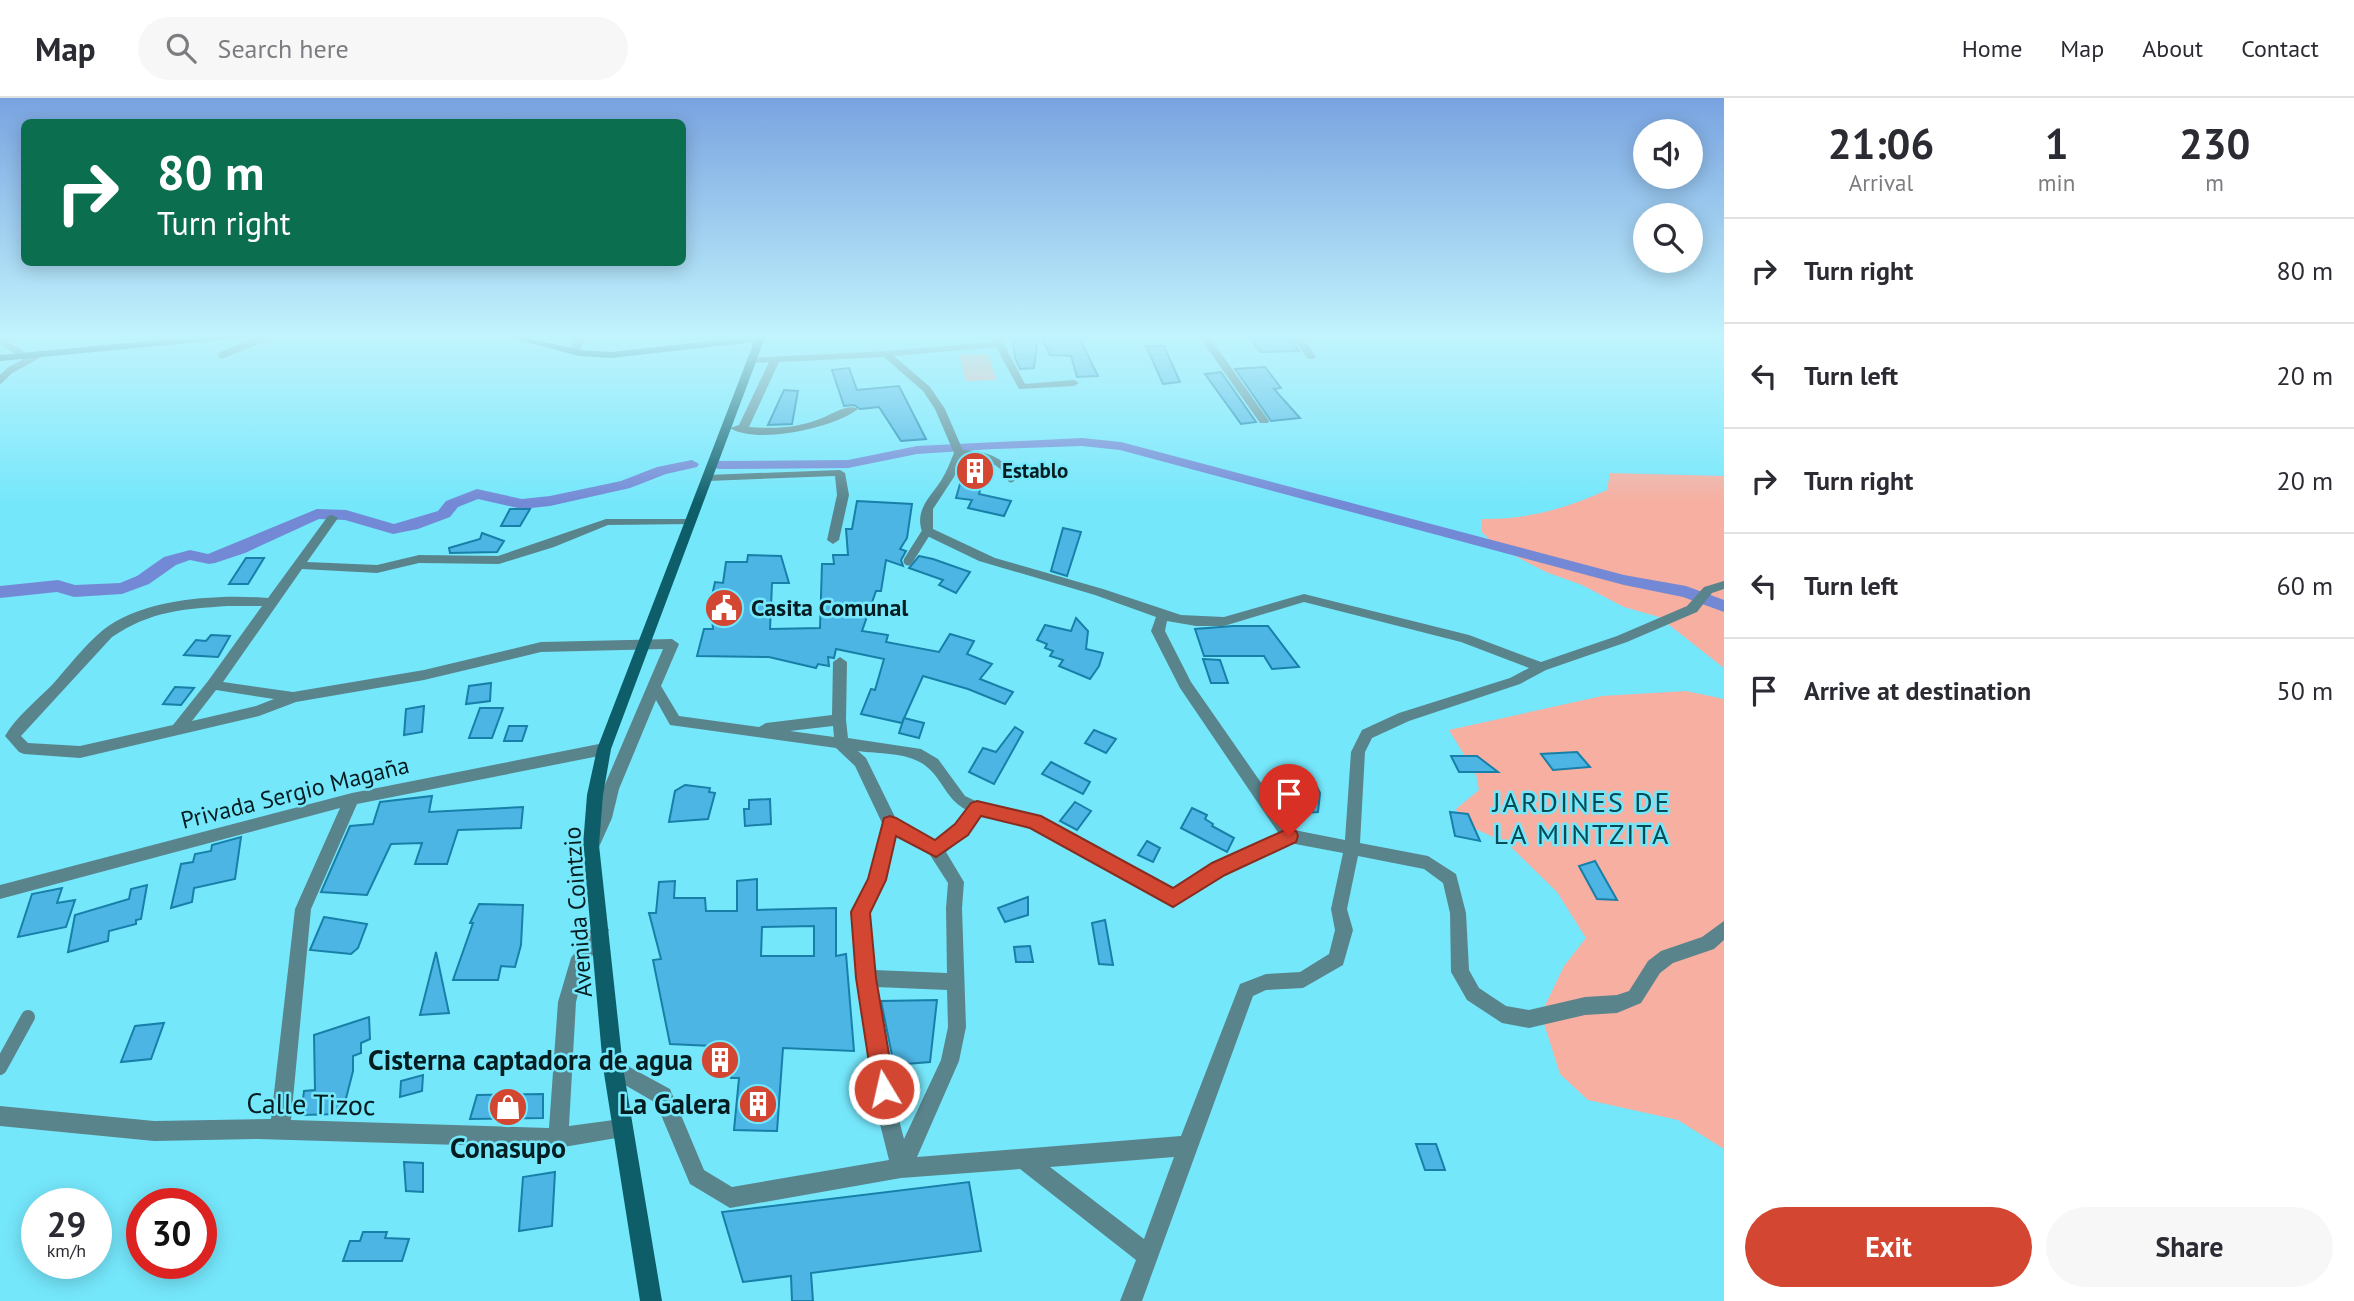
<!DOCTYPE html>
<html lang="en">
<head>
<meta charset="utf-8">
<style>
	body { margin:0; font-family:"PT Sans",sans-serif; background:#f7f7f7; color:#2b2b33; height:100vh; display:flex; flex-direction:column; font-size:26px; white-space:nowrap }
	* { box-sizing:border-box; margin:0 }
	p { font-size:23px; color:#7c7c81 }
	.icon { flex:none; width:38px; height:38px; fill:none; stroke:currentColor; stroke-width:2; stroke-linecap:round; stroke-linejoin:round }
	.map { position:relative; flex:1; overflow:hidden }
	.details { display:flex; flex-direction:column; background:#fff; width:630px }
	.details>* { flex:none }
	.top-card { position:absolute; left:21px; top:21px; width:665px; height:147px; border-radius:10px; box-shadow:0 4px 18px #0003; background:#0b6e4f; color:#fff; overflow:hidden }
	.controls { position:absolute; left:1633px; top:21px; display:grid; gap:14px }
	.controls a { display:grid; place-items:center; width:70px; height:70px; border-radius:50%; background:#fff; box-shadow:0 4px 18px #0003; font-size:35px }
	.speed { position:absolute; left:21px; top:1090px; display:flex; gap:14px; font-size:35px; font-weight:700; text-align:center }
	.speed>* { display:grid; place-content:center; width:91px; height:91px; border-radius:50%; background:#fff; box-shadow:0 4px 18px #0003; line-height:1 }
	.speed small { font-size:18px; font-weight:400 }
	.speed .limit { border:10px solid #d22; background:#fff; color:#111 }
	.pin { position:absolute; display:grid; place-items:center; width:60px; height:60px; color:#fff; margin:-72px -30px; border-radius:50% 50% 50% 0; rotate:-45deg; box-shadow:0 0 7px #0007 }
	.pin .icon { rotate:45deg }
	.me { position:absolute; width:77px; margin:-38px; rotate:351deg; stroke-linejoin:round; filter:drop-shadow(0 0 5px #0008) }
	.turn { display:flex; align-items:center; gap:24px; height:147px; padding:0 21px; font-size:32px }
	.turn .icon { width:91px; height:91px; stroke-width:2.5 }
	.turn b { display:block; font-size:49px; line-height:60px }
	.eta { display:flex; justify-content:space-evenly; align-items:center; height:119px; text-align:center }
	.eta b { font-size:42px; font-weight:600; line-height:49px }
	.primary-button { display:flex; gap:14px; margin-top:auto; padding:14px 21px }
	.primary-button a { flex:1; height:80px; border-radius:42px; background:#d24632; color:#fff; font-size:28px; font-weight:600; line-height:80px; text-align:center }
	.primary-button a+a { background:#f7f7f7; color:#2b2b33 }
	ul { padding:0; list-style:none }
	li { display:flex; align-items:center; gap:21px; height:105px; padding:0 21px; border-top:2px solid #e1e1e2 }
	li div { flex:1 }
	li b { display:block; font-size:26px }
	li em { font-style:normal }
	header { display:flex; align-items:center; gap:42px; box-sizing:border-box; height:98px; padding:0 35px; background:#fff; border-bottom:2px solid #e1e1e2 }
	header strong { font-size:33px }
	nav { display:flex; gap:38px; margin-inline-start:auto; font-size:24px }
	.search { width:490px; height:63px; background:#f7f7f7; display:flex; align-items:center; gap:18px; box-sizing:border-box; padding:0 24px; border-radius:38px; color:#7c7c81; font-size:26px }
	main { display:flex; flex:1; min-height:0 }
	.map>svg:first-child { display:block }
	.green { fill:#f7afa1 }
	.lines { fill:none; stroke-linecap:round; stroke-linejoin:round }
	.canal { fill:#7489d5; fill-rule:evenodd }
	.building { fill:#4db5e4; stroke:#177fa8; stroke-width:2; fill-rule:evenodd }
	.service-far2 { stroke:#5a848c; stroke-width:7 }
	.service-far1 { stroke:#5a848c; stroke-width:9 }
	.service { stroke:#5a848c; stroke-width:14 }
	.minor { fill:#5a848c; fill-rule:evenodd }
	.secondary { fill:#0e5e6a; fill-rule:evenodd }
	.route { fill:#d24632; stroke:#882e20; stroke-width:2 }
	.labels { text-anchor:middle; stroke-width:5; stroke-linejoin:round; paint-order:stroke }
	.far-poi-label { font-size:21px; font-weight:bold; fill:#041d21; stroke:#75e7fb; text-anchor:start }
	.poi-label { font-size:24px; font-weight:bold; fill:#041d21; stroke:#75e7fb; text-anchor:start }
	.street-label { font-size:24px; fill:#041d21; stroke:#75e7fb }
	.quarter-label { font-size:28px; letter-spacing:2px; fill:#064c56; stroke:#75e7fb }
	.near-poi-label { font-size:28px; font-weight:bold; fill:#041d21; stroke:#75e7fb; text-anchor:end }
	.near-street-label { font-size:28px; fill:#041d21; stroke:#75e7fb }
</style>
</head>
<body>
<header>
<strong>Map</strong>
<div class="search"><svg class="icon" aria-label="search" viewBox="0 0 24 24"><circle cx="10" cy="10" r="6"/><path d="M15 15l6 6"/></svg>Search here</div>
<nav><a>Home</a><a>Map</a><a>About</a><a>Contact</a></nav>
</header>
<main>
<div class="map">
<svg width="1724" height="1203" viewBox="0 0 1724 1203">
	<rect width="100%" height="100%" fill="#75e7fb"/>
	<g class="green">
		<polygon points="988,256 996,282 966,283 959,257"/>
		<path d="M1610,375L1724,378V570L1659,519L1624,509L1582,487L1546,474L1496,448L1482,434V421C1526,422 1567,410 1607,392Z"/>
		<polygon points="1686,593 1724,601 1724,1051 1678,1022 1588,1002 1560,976 1541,916 1564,868 1586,840 1557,794 1508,746 1463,725 1456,711 1479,692 1476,676 1449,632 1602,598"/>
	</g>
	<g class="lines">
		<g class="canal">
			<polygon points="1082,340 1121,344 1624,477 1686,488 1724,502 1724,514 1683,499 1624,487 1120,352 1082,348 993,351 917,356 848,370 718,371 711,367 718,363 848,362 917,348"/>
			<polygon points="692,362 699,366 697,369 666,376 630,390 550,408 522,411 478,401 458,409 450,419 418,431 393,436 345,422 319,421 245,455 215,465 209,466 190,462 176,467 149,486 122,496 74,499 57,494 0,500 0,488 58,482 75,487 120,485 137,478 164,459 190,452 208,456 317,411 346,412 394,426 438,413 446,403 477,391 522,401 550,398 621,383 657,369"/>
		</g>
	</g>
	<g class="building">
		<polygon points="1012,237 1038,238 1034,270 1020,271 1015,260"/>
		<polygon points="1041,238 1080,241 1098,278 1077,279 1071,258 1050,257"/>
		<polygon points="1248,238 1289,239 1299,253 1261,254"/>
		<polygon points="1146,248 1164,248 1180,284 1163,286"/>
		<polygon points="1265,269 1281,290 1274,291 1300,320 1271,323 1235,271"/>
		<polygon points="849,270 857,292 899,288 926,341 901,343 879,309 860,311 854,307 844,308 832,272"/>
		<polygon points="1221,274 1256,324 1241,326 1205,276"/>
		<polygon points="784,292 798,293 792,326 768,327"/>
		<polygon points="967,362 987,366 979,396 1011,403 1004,418 968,410 972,402 956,400"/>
		<polygon points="857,403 912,406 907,440 900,451 906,453 901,462 903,468 886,462 881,493 876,493 862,533 888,537 886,544 939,554 950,536 974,543 967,556 992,566 980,581 1013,594 1005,606 968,591 923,578 902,625 861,616 871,591 875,592 884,561 836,551 834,560 828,559 829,568 818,566 816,570 769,559 697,558 704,531 713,531 711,502 715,484 723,485 726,464 747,464 748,457 781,458 789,485 772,485 770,531 820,530 822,466 834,466 833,457 848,457 846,431 852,431"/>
		<polygon points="510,411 530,411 520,428 501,428"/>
		<polygon points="1063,430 1081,434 1067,478 1051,473"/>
		<polygon points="482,435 504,443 497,454 450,455 449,450 480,441"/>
		<polygon points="919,458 933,461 970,474 956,495 939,487 943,482 909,470"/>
		<polygon points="246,460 264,460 248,486 229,486"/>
		<polygon points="1076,520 1088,533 1086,551 1103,555 1099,568 1090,581 1059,568 1063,562 1050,558 1053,553 1045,550 1047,546 1037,542 1045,527 1071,533"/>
		<polygon points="1233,528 1268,528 1299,569 1272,571 1264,558 1204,558 1195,531"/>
		<polygon points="211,537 230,538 218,559 184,557 196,542 206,543"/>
		<polygon points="1203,561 1220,562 1228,585 1211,585"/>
		<polygon points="491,585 490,603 466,606 469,588"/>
		<polygon points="175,589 194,590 181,607 163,606"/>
		<polygon points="424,608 422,634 404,637 406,611"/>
		<polygon points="480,610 503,610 492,640 469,640"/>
		<polygon points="904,620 924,625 919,640 899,635"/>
		<polygon points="509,628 527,628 522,643 504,643"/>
		<polygon points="1015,629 1023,634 994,686 969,674 983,650 996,654"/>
		<polygon points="1094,632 1116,641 1106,655 1085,645"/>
		<polygon points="1577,654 1590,669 1553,672 1541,656"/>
		<polygon points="1451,658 1477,658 1498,674 1459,674"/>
		<polygon points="1051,664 1090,684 1083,696 1042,676"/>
		<polygon points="1315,685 1320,695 1318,714 1290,716 1276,687"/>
		<polygon points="685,687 710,690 709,694 715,695 708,721 669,724 675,693"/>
		<polygon points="432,698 429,714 523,709 521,730 458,732 447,766 415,766 422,745 391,746 367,797 321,794 350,728 373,726 380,704"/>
		<polygon points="770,701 771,726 745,728 744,711 749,711 749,702"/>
		<polygon points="1075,704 1091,713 1077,732 1060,723"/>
		<polygon points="1192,710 1207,717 1205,721 1213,726 1212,728 1234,740 1227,754 1181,730"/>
		<polygon points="1450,714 1468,716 1480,743 1455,738"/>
		<polygon points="241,739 235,781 194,790 192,804 171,810 181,766 193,764 195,756 211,753 212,747"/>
		<polygon points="1147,743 1160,750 1153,764 1138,757"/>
		<polygon points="1595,763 1617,802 1597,801 1579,768"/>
		<path d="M757,781V812L836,810V858L846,856L854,953L783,950L777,1033L734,1032L739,980H731L732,974L725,973V969L716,965L713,948L670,946L653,862L661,861L649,815H656L659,784L675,783L674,800H705L706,813H737V783ZM814,828V858H761L762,829Z"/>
		<polygon points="147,787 141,821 136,822 136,826 109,833 108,843 68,854 75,817 129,801 131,791"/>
		<polygon points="62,790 57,805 75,802 66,829 18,839 32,796"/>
		<polygon points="1028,799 1028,817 1005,824 998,810"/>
		<polygon points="479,806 523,807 521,847 515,869 501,868 498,882 453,882 473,825 470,825"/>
		<polygon points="324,819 367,826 358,850 351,856 310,852"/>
		<polygon points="1105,822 1113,867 1099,866 1092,825"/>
		<polygon points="1030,848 1033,864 1016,864 1014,849"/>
		<polygon points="436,854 449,915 420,917"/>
		<polygon points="937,902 930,964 894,967 881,903"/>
		<polygon points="369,919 370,941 361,945 361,955 353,958 353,973 342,1016 301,1017 304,993 315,992 314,937"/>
		<polygon points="164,925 151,961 121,964 135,928"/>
		<polygon points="423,977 422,993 400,999 401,983"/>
		<polygon points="543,996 543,1020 470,1021 477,997"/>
		<polygon points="1416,1046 1436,1046 1445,1072 1425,1072"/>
		<polygon points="404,1064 423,1065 423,1094 406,1093"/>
		<polygon points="555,1074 552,1128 519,1133 523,1079"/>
		<polygon points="969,1084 981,1153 811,1175 813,1203 792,1203 791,1178 743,1184 722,1114"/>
		<polygon points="363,1134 387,1134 385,1140 409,1141 402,1163 343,1163 350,1143 360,1143"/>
	</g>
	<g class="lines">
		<g class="service-far2">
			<polyline points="0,242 24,258"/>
			<polyline points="222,257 272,237"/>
			<polyline points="0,282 9,273 38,257"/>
			<path d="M959,355C980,356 1003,360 1011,381"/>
		</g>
		<polyline class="service-far1" points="908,463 927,433"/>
		<polyline class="service" points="0,970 28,919"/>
		<g class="minor">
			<polygon points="576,237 586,237 579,254 574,257 569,254"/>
			<path d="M996,237L1005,238L1004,246L1025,286L1074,282L1079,285L1074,288L1019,291L996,249L894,258L930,289L945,311L964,355L954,379L933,411V431L995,460L1103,491L1181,517L1224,519L1304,496L1469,537L1541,564L1617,538L1687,508L1704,489L1724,483V491L1712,495L1697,514L1627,544L1546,572L1520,586L1409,623L1372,640L1365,654L1360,745L1428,758L1456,776L1466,815L1469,872L1479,890L1506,908L1529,912L1585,899L1617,897L1629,893L1648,863L1661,853L1702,839L1724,823V842L1714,851L1673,865L1660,875L1641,905L1617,915L1585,917L1529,930L1502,925L1467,902L1451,874L1450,815L1443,785L1424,771L1358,758L1347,811L1353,832L1343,867L1303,890L1266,892L1253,898L1142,1203H1120L1136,1162L1020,1071L901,1080L730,1110L690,1086L656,1005L606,976L603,969L606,962L613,960L670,991L704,1072L732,1089L889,1062L878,1018L857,880L852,814L869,781L882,725L855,668L836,650L670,627L656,602L619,691L612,720L599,749L593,751L587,749L585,744L596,720L603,691L663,551L541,554L424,582L296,604L259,618L80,660L24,656L19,654L5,638C16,619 36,603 52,587C68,569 84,548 103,532C143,500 219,496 268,500L328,418L332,417L338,420L307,464L377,467L419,457L498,458L606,421H690L694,422V426L608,427L554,449L499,466L419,465L377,475L302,471L223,584L293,594L424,572L541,544L672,541L679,546L661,588L679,618L759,629L766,625L832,617L833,564L840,559L847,564L846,622L848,640L921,651L938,661L965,698L980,705L1040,719L1173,791L1213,766L1279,736L1180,590L1151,533L1156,519L1095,497L979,463L923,436C913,412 931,399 942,381C947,373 950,364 954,355L935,311L923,293L884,259L779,264L749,329C775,331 798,330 822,320C832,316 849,305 858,311C834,330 756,347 730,330L739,327L769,264L751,265L746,262L748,260L886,253L995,244ZM1304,504L1461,544L1529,570L1510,580L1399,615L1362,632L1351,654L1345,742L1294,732L1191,584L1165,533L1167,523L1196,528H1224ZM228,508H262L208,583L173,627L80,648L28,645L21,638L112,539C151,513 182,511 228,508ZM216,592L274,601L256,608L192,623ZM833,628L834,639L790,633ZM858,653C880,656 910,654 927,669C943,682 947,703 967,712L955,727L935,743L896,721L866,660ZM981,717L1030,729L1173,807L1225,776L1290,745L1343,755L1331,811L1335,832L1329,856L1300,874L1266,876L1240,886L1181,1038L917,1059L959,963L966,929L962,810L964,784L946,754L967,737ZM895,736L930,757L948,785L946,810L947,875L874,872L868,814L885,782ZM876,889L947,892L948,929L941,962L904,1041L898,1018ZM1174,1059L1144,1141L1050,1069Z"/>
			<polygon points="1198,237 1208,237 1269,323 1268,325 1260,325"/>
			<polygon points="1291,237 1301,237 1316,259 1314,261 1308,261"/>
			<polygon points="840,372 845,375 849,397 839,442 833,446 827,442 837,397 835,378 707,383 702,380 707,377"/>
			<polygon points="604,645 609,647 611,651 609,655 604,657 357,706 311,811 291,1022 549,1030 558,904 571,860 594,827 600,824 606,827 609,832 585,869 576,904 569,1028 621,1021 628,1024 631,1031 628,1038 558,1050 257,1041 154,1043 0,1028 0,1008 154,1023 271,1021 295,811 340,710 0,801 0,787 352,695"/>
		</g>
		<g class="secondary">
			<polygon points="212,237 245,237 240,240 0,263 0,257"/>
			<polygon points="499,237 515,237 579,252 611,254 766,237 611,651 603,697 599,747 623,969 662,1203 640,1203 603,969 583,747 587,697 597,651 754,244 611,260 579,258"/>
		</g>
	</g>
	<linearGradient id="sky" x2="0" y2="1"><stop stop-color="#79a3e0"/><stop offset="0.59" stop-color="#c1f4fd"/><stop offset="1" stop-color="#c1f4fd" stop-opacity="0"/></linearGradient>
	<rect width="1724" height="405" fill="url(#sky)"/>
	<polygon class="route" points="977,703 1041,718 1173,790 1212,765 1283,733 1289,731 1296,733 1298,738 1296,744 1225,777 1173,809 1030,730 981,718 968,737 936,759 896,738 886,782 870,815 876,880 895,991 892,998 884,1002 876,998 873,991 856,880 851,814 868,781 884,720 890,718 896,720 935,742 955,726 971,705"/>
	<defs>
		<g id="building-disc" transform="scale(2.0125)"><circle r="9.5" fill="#d24632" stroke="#75e7fb"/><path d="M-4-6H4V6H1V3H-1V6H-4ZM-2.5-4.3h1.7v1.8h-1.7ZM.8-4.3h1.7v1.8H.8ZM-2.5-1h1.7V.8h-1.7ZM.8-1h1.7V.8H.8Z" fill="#fff"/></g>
		<g id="civic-disc" transform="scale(2.0125)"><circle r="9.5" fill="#d24632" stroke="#75e7fb"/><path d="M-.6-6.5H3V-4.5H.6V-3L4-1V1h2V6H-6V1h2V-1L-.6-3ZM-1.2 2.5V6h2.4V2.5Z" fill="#fff"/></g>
		<g id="shop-disc" transform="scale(2.0125)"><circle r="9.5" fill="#d24632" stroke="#75e7fb"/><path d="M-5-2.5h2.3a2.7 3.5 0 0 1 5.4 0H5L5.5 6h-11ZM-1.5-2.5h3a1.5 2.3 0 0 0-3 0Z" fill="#fff"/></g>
	</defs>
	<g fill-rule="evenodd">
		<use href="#building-disc" x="975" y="373"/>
		<use href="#civic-disc" x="724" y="510"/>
		<use href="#building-disc" x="720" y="962"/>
		<use href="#building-disc" x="758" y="1006"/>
		<use href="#shop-disc" x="508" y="1009"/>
	</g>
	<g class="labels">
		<g class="far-poi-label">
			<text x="1002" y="380">Establo</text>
		</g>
		<g class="poi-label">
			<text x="751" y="518">Casita Comunal</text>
		</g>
		<g class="street-label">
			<text transform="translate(295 695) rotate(-14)" y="8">Privada Sergio Magaña</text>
			<text transform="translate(578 814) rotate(-94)" y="8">Avenida Cointzio</text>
		</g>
		<g class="quarter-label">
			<text x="1582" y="714">JARDINES DE<tspan x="1582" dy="32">LA MINTZITA</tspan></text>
		</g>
		<g class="near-poi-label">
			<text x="693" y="972">Cisterna captadora de agua</text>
			<text x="731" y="1016">La Galera</text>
			<text x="508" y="1060" text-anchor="middle">Conasupo</text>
		</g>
		<g class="near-street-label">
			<text transform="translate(311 1006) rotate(1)" y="10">Calle Tizoc</text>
		</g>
	</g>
</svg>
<div class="controls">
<a><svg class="icon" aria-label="sound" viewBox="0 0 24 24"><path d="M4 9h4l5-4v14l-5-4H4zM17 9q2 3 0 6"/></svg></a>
<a><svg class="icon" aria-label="search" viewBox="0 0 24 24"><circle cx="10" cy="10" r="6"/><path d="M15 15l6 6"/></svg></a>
</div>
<div class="speed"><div>29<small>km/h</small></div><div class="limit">30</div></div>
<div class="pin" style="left:1289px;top:738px;background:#d93025"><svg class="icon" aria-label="arrive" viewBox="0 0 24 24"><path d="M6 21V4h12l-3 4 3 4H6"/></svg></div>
<svg class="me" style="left:884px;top:991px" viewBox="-20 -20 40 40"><circle r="17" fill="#d24632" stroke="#fff" stroke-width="3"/><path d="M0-11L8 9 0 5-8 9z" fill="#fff"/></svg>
<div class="top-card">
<div class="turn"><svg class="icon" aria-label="right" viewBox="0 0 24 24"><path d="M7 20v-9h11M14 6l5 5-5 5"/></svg><div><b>80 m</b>Turn right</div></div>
</div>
</div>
<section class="details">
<div class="eta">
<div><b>21:06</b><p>Arrival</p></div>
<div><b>1</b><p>min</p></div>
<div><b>230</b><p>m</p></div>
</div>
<ul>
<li><svg class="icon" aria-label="right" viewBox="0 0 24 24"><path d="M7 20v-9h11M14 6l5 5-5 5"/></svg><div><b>Turn right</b></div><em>80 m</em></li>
<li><svg class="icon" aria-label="left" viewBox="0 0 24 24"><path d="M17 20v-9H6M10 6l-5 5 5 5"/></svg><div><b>Turn left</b></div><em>20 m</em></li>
<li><svg class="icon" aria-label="right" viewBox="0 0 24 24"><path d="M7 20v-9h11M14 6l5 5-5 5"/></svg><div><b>Turn right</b></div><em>20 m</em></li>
<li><svg class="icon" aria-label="left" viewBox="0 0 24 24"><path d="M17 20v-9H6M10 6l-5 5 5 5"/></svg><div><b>Turn left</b></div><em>60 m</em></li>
<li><svg class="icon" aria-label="arrive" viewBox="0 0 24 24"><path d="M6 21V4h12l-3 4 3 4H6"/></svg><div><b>Arrive at destination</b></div><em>50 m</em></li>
</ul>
<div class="primary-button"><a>Exit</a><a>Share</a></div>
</section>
</main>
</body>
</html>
